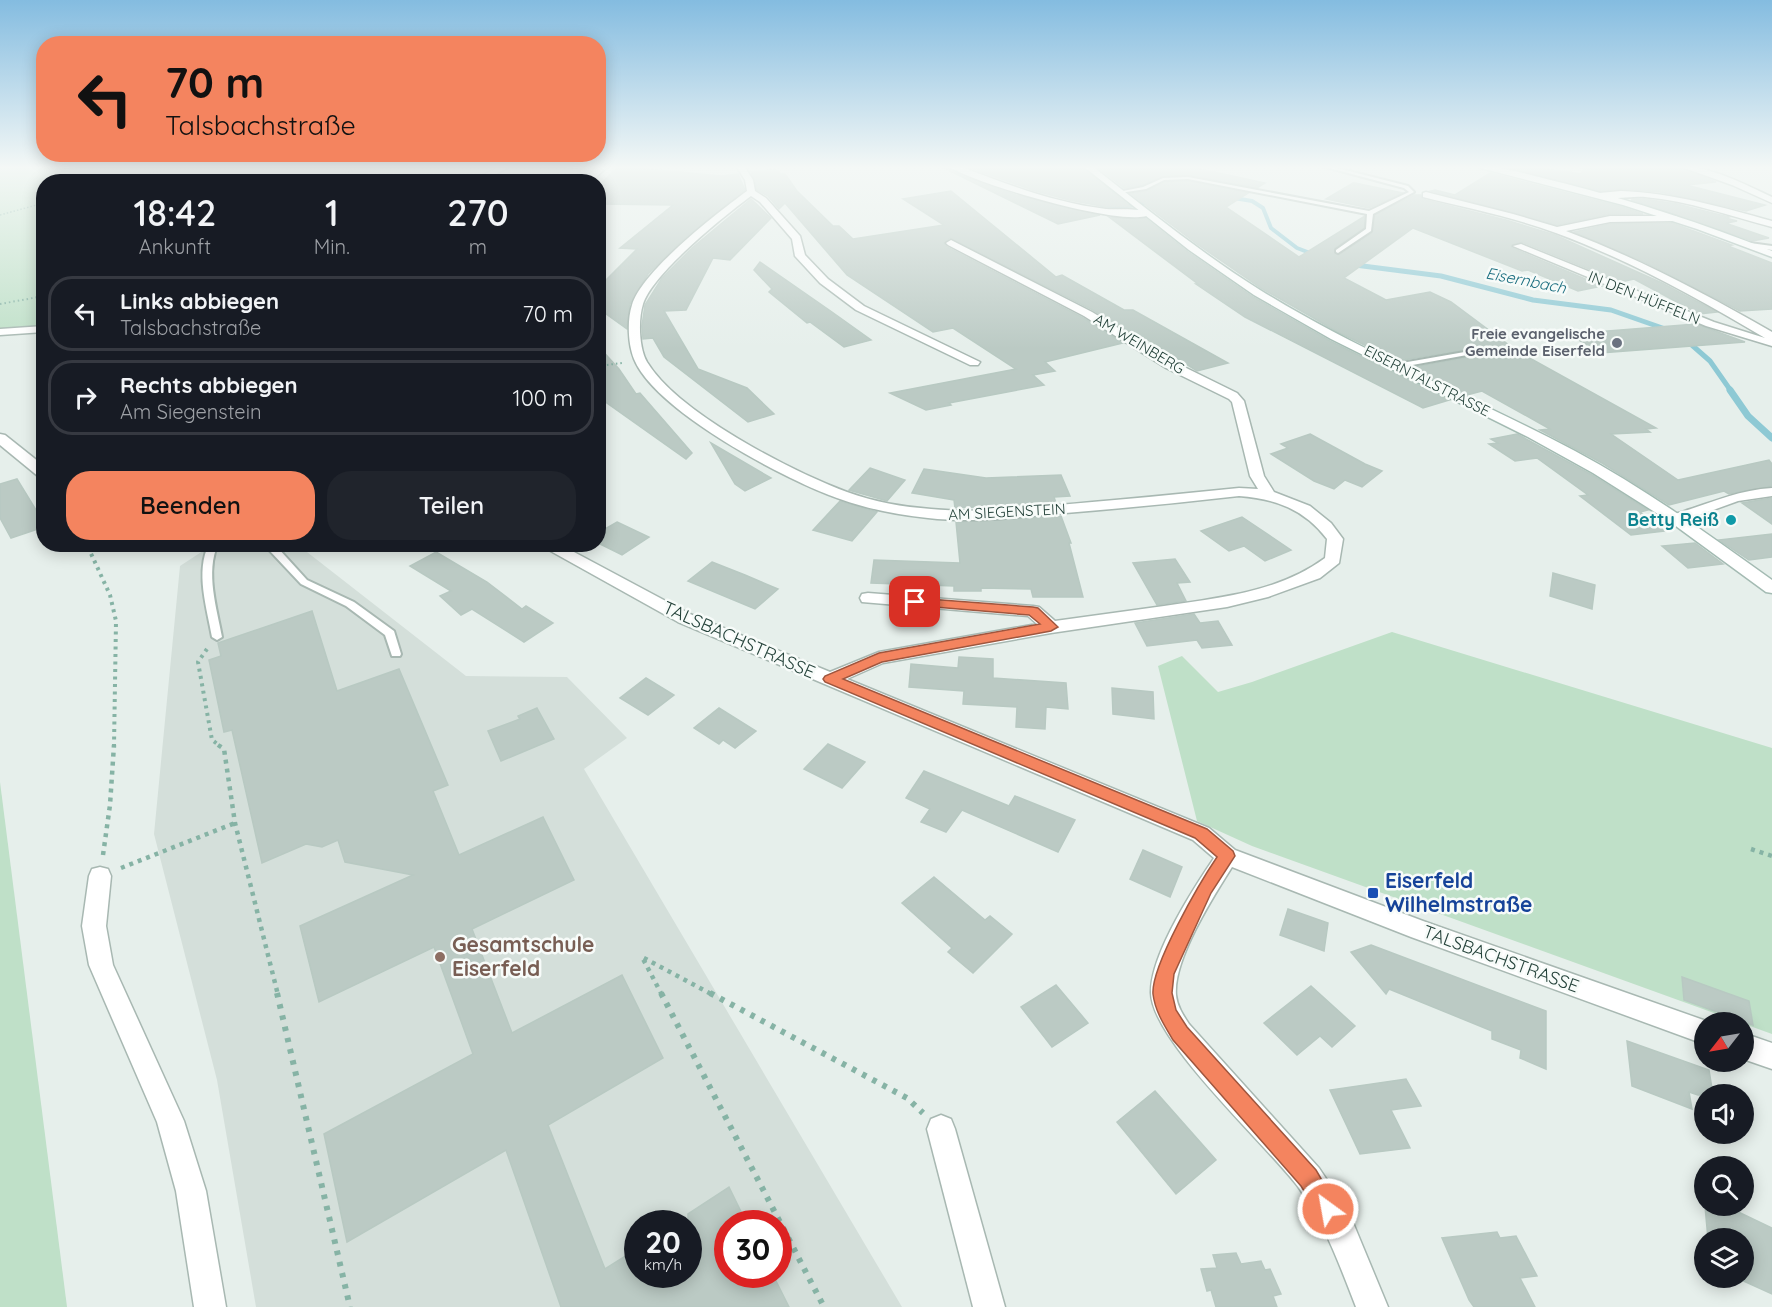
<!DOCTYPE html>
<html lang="de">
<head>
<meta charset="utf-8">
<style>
	body { margin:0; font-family:Quicksand,sans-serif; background:#20242c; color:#f1f3f6; height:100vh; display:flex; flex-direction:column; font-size:22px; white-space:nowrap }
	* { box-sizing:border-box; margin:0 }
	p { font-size:20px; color:#9ea1a6 }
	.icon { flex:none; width:33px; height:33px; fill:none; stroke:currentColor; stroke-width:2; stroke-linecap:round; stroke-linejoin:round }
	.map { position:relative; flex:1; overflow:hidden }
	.details { position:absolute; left:36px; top:174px; width:570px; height:378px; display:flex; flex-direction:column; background:#171b24; border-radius:24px; box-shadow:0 3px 15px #0003 }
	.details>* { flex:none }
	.guide { position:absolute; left:36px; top:36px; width:570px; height:126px; border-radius:24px; box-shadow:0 3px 15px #0003; background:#f4845f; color:#111; overflow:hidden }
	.needle { width:39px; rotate:239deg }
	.controls { position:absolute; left:1694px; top:1012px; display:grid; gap:12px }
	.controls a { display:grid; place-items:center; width:60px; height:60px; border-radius:50%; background:#171b24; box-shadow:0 3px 15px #0003; font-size:30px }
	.speed { position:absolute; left:624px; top:1210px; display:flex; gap:12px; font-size:30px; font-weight:700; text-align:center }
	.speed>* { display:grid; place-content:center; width:78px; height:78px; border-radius:50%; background:#171b24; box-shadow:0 3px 15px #0003; line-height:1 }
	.speed small { font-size:15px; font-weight:400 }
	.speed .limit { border:9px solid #d22; background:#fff; color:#111 }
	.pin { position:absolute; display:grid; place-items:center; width:51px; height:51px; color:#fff; margin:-26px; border-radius:12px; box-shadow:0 3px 9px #0006 }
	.me { position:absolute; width:66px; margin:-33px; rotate:328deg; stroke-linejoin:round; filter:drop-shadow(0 0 4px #0008) }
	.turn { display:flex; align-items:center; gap:21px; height:126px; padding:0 30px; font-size:27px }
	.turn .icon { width:78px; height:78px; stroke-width:2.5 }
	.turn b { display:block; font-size:42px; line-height:51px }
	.eta { display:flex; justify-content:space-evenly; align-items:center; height:102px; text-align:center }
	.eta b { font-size:36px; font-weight:600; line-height:42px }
	.button { display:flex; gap:12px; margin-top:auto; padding:12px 30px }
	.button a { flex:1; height:69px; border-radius:24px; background:#f4845f; color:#111; font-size:24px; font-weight:600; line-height:69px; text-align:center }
	.button a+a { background:#20242c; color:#f1f3f6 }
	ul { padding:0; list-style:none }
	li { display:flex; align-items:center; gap:18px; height:75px; margin:0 12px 9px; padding:0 18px; border:3px solid #363941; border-radius:24px }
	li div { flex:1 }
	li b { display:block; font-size:22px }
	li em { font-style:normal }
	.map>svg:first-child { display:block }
	.built { fill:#d4dfda; fill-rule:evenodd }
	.green { fill:#bfe0c8 }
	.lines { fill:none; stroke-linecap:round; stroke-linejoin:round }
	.stream-far2 { stroke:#8ec9d4; stroke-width:4 }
	.stream-far1 { stroke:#8ec9d4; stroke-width:5 }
	.stream { stroke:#8ec9d4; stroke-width:7 }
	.building { fill:#bbcac4; stroke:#b8c9c2; stroke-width:1.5 }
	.service-casing { stroke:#a8b8b2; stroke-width:4 }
	.minor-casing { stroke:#a8b8b2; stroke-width:3 }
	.secondary-casing { stroke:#a4bbb3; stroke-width:3 }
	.path-far5 { stroke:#86b3a5; stroke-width:1.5; stroke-dasharray:1.5 2; stroke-linecap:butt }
	.path-far4 { stroke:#86b3a5; stroke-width:2; stroke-dasharray:1.5 3; stroke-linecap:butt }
	.path-far3 { stroke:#86b3a5; stroke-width:3; stroke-dasharray:2 4; stroke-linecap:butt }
	.path-far2 { stroke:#86b3a5; stroke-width:4; stroke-dasharray:3 4.5; stroke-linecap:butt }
	.path-far1 { stroke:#86b3a5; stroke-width:4.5; stroke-dasharray:4 5; stroke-linecap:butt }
	.path { stroke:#86b3a5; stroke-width:6; stroke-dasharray:4.5 7; stroke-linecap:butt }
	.service { fill:#fff; fill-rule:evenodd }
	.minor { fill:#fff; fill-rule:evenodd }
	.secondary { fill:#fff; fill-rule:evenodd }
	.route { fill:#f4845f; stroke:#9f563e; stroke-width:1.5 }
	.worship-dot { fill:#6b7280; stroke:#f7fbf9; stroke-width:2 }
	.culture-dot { fill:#0f9aa8; stroke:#f7fbf9; stroke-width:2 }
	.transit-dot { fill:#1a4fb4; stroke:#f7fbf9; stroke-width:2 }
	.education-dot { fill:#8d6e63; stroke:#f7fbf9; stroke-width:2 }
	.labels { text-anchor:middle; stroke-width:5; stroke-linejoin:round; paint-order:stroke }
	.far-street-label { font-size:15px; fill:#24423a; stroke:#f7fbf9 }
	.far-worship-label { font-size:15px; font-weight:bold; fill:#5b616d; stroke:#f7fbf9; text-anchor:end }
	.far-water-label { font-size:16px; font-style:italic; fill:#1c6f80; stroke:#f7fbf9 }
	.culture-label { font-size:18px; font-weight:bold; fill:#0d838f; stroke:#f7fbf9; text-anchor:end }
	.street-label { font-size:18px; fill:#24423a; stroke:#f7fbf9 }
	.near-transit-label { font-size:21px; font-weight:bold; fill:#164399; stroke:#f7fbf9; text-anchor:start }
	.near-education-label { font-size:21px; font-weight:bold; fill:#785e54; stroke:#f7fbf9; text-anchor:start }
</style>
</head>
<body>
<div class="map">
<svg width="1772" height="1307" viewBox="0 0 1772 1307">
	<rect width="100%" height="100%" fill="#e6efeb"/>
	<path class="built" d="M212,545H298L466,676L567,677L627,738L584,769L902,1307H256L217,1080L154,834L180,566ZM638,1224H688V1275H638ZM728,1224H778V1275H728Z"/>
	<g class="green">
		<polygon points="0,166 391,166 341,182 44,182 43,327 0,330"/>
		<polygon points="1392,632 1772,748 1772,1034 1252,846 1197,821 1158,666 1182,656 1218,692 1252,682"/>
		<polygon points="0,782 67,1307 0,1307"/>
	</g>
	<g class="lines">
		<g class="stream-far2">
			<polyline points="1228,197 1252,201 1263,208 1271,228 1297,248 1318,256"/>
			<polyline points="1102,205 1123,207 1154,201"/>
			<polyline points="1350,264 1366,266"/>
		</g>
		<g class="stream-far1">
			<polyline points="1355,265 1441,276 1533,300 1611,310 1671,331"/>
			<polyline points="1685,339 1710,361 1731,391"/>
		</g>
		<polyline class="stream" points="1730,390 1748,416 1772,438"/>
	</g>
	<g class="building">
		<polygon points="618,166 721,176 738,174 745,190 681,242 648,274 630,304 627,329 598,308 598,288 637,249 620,248 673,205 598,204 598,187"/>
		<polygon points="940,166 946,166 962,176 1016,195 1100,215 1058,224"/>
		<polygon points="965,166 1081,166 1131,207 1106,207 1069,200 1032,190"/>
		<polygon points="1096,166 1187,166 1265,183 1257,188 1188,175 1163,176 1142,185 1124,188"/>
		<polygon points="1500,166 1533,167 1582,174 1583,166 1677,166 1716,182 1686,185 1765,205 1746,211 1660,192 1621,189 1600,191"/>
		<polygon points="776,169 781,174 785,174 797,191 833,226 839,226 853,239 944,225 903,199 951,191 1056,277 1062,275 1124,310 1133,310 1228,363 1197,371 1145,338 1141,339 1093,310 950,238 944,243 947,247 1083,318 1123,343 1045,362 1055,371 1033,375 1044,385 949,403 951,405 926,410 890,393 1016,369 953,328 933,332 847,275 785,203 779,209 768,196 757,190 751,172"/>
		<polygon points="1490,173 1622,207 1643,214 1610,214 1557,225 1431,191 1435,190 1455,195"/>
		<polygon points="1188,181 1248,193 1226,207 1299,257 1365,216 1364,228 1335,248 1335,254 1339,255 1372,233 1375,215 1414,195 1421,195 1422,199 1506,220 1555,235 1662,283 1717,312 1699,314 1634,279 1621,282 1522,242 1511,245 1512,248 1602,286 1578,291 1528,270 1522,271 1413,228 1344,278 1386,300 1430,292 1451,302 1517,351 1656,428 1646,429 1650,432 1611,434 1678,480 1769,460 1772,464 1772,486 1729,494 1724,491 1669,505 1602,463 1540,430 1550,429 1482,391 1467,395 1410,368 1478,355 1481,352 1477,348 1397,361 1338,332 1261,288 1197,244 1131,194 1147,191 1165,182"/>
		<polygon points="1353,183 1355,183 1403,193 1369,208 1326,199"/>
		<polygon points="751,199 771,218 730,260 713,258 686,310 664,311 698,369 747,388 774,414 748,422 664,357 653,338 643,339 642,326 645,305 662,278 692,248"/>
		<polygon points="1645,199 1677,204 1729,217 1726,218 1737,221 1727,223 1728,224 1769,238 1752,241 1631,200"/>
		<polygon points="1109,217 1137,219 1145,218 1188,252 1253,297 1330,341 1449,400 1423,408 1245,317 1196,284 1198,284"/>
		<polygon points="1672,223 1732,245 1728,246 1772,263 1772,309 1740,311 1646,263 1574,232 1610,224"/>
		<polygon points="760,262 832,312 871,340 844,347 810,322 807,323 769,292 772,289 754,270"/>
		<polygon points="1696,324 1745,342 1600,353 1569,334"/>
		<polygon points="598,346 619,369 636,394 640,393 692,453 686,459 604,401 598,394"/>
		<polygon points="1310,434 1365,464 1382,471 1362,487 1345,480 1334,489 1314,481 1271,454 1288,448 1281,444"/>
		<polygon points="1517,434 1592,475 1648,510 1640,512 1665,531 1631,535 1580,496 1588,495 1537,458 1515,461 1489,444 1498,443 1491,439"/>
		<polygon points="711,443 771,478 745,491 735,484"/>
		<polygon points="870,468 905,480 887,501 849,490"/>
		<polygon points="924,469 986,478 1061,475 1070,496 1054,497 1056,503 955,508 954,500 912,493"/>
		<polygon points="17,479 44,523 44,527 11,538 0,518 0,484"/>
		<polygon points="1772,498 1772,524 1742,503"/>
		<polygon points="840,501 877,512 852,541 813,530"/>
		<polygon points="1061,516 1071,543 1069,543 1083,597 1033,597 1031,589 981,588 981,591 954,591 954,586 871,583 874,560 960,563 956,522"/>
		<polygon points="1242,517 1291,550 1265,561 1244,546 1229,551 1201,531"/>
		<polygon points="617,522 649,537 622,555 598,543 598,533"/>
		<polygon points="1772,534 1772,557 1749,560 1719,540"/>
		<polygon points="1695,543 1723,564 1688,568 1662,546"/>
		<polygon points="436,552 487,582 522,609 526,606 553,623 524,642 472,609 461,615 440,596 451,591 410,566"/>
		<polygon points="1175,559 1190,582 1177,583 1186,601 1157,605 1133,563"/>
		<polygon points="712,562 745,575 778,589 755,609 688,581"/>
		<polygon points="1553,573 1595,585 1592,609 1550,596"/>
		<polygon points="312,611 337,691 399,669 448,785 433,791 459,855 543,817 574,880 472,929 512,1033 622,975 663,1058 548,1125 605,1269 638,1248 638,1275 688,1275 688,1214 729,1187 747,1224 728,1224 728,1275 773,1275 789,1307 561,1307 506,1150 347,1242 324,1134 473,1054 434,947 319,1002 300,926 413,875 345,862 338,840 322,847 306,844 262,863 232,730 224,732 209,660 221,656 218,643"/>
		<polygon points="1194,614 1200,623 1218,621 1232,645 1202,648 1197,640 1147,646 1135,623"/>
		<polygon points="959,657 993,659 993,678 1066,683 1068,709 1046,707 1045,729 1016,727 1017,707 963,704 964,691 909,687 911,664 958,668"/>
		<polygon points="646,678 674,695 648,715 620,698"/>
		<polygon points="1112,688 1153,692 1154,719 1113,714"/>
		<polygon points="537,708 554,739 501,761 488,731 520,719 518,716"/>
		<polygon points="719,708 756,731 735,748 723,740 719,744 694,728"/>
		<polygon points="828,744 865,762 842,788 804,769"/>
		<polygon points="924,771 1009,806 1015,796 1075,820 1058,852 962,810 946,832 921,822 930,809 906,798"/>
		<polygon points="1143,850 1182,867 1170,897 1130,879"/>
		<polygon points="934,877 985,920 990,916 1012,934 973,973 948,952 952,948 902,903"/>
		<polygon points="1288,909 1328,923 1324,951 1280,935"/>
		<polygon points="1371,945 1546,1011 1546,1069 1520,1058 1521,1050 1492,1039 1492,1031 1389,989 1386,994 1351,952"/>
		<polygon points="1682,977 1749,1001 1753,1025 1684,1000"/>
		<polygon points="1056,985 1088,1023 1052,1047 1021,1007"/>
		<polygon points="1311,986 1355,1026 1332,1047 1320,1036 1297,1055 1264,1023"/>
		<polygon points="1627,1041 1709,1070 1713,1095 1698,1095 1689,1092 1692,1109 1632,1086"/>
		<polygon points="1406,1079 1421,1106 1391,1110 1410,1148 1360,1154 1330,1090"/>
		<polygon points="1155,1091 1216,1160 1176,1194 1117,1122"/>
		<polygon points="1705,1206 1726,1206 1772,1228 1772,1294 1737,1278 1743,1278 1743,1239 1708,1239"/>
		<polygon points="1497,1232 1500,1238 1516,1236 1537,1276 1520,1278 1535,1307 1474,1307 1469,1300 1442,1238"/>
		<polygon points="1236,1253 1241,1264 1261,1261 1265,1270 1270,1269 1281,1294 1273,1296 1277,1307 1216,1307 1211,1290 1207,1291 1201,1269 1217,1268 1213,1255"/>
	</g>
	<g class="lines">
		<g class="service-casing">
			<g id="service">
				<polygon points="1322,166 1329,166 1408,186 1414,192 1373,214 1371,231 1338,253 1336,252 1336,250 1366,229 1367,214 1188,179 1164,180 1146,189 1120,193 1118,192 1143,187 1163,178 1188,177 1369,211 1409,192 1404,188"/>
				<polygon points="1750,243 1772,246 1772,250 1748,246 1747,245"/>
				<polygon points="1476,350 1479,352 1478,353 1396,368 1392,366 1396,364"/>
				<path d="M209,544H218C205,572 217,609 222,637L217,640L212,637C207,608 195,572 209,544Z"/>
				<polygon points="267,544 277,544 277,547 307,580 354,602 394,631 401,654 400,656 392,656 385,635 346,606 301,584 269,550"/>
			</g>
		</g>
		<g class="minor-casing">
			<g id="minor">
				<polygon points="501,166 511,166 481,182 469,182"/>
				<polygon points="599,166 608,166 591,182 581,182"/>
				<path d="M736,166H744L753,180L755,191L766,198L800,236L805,255L828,279L864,306L980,362L978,365H970L856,310L820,283L795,256L792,239L760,202L751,196C724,216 653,273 643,304C638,320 639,348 647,362C678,413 791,471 847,492C874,502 903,507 931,509C974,513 1016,509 1058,505C1119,500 1179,494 1239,488L1258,489L1250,476L1232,402L1229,399L1166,368L1084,316L948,245L946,243L951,240L1092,312L1174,362L1237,393L1244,401L1264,476L1274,492L1310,506L1331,523L1343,539L1339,563L1320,578L1268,597L1227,607L1051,633L883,663L847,679L1209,828L1235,850L1423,921L1712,1023H1704V1044L1411,937L1232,867C1213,897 1173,960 1176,995C1177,1006 1183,1015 1189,1024L1319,1168L1349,1213L1388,1307H1356C1340,1266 1325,1224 1299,1188C1267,1145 1152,1041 1151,993C1150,956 1193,889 1214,858L1193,840L678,622L538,544H559L690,614L830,672L879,652L1037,624L1028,616L862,602L860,598L862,594L868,593L1033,606L1039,607L1055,621C1091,616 1128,611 1164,606C1219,598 1279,592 1325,558L1327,539C1304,509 1276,499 1239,496C1178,503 1116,509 1054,514C1012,518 970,523 928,518C898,515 868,509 840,499C787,481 655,411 634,359C628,344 627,320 632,305C642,271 717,213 747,191L745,180Z"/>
				<path d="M948,166H959C1006,184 1055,203 1106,209C1119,210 1142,207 1151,214C1129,230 972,183 948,166Z"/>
				<path d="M1679,166C1711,166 1744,184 1772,197V203L1732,185Z"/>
				<path d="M1621,191C1673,193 1722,207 1772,221V227C1730,216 1689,201 1645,197C1633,196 1602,201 1595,196L1599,193Z"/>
				<path d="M1426,192L1513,214L1557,227L1610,216H1676L1678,218L1673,221L1610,222L1566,231C1638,258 1706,294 1772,332V346L1706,326L1513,246L1521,244L1714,322L1765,338C1698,298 1629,260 1556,233C1513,217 1467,208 1423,197V193Z"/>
				<polygon points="44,326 44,332 0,335 0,329"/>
				<polygon points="0,434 5,435 44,466 44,478 39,477 0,445"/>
				<path d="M1772,488V496L1738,501L1683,521L1676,523L1668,518L1671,515C1705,506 1735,490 1772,488Z"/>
				<polygon points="100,867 108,869 111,876 106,926 113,965 184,1121 206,1191 226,1307 194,1307 176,1191 157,1122 89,965 82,926 89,876 92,869"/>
				<polygon points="1743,1033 1772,1043 1772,1069 1743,1059"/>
				<polygon points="941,1115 951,1119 955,1129 1005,1307 973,1307 927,1129 931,1119"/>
			</g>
		</g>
		<g class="secondary-casing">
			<g id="secondary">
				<path d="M1083,166H1092C1147,209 1201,253 1260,290C1360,352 1471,396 1575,451C1644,488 1708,534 1772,580V593L1766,592L1669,521L1593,473L1528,437L1331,339L1254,295L1189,250Z"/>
				<path d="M1473,166C1503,166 1534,176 1563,183C1634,201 1704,224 1772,251V257L1697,229L1623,205Z"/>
			</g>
		</g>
		<g class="path-far5">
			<polyline points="112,182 182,166"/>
			<polyline points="318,182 366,166"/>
			<polyline points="0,215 44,203"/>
		</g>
		<g class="path-far4">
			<polyline points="0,304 44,296"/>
			<polyline points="598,366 622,363"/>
		</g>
		<polyline class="path-far3" points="87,544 89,548"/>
		<g class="path-far2">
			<polyline points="88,547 110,595 116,621 114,746"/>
			<polyline points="207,649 198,662 212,740 220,746"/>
		</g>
		<g class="path-far1">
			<polyline points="218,745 224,749 235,823 278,995"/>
			<polyline points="1751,849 1772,856"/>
			<polyline points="103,855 110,805 114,745"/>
			<polyline points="121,868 235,823"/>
			<polyline points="662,995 642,957 713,995"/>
		</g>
		<g class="path">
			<polyline points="277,993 350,1307"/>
			<polyline points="661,993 824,1307"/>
			<polyline points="710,993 907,1098 923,1113"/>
		</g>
		<use href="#service" class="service"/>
		<use href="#minor" class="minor"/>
		<use href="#secondary" class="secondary"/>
	</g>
	<linearGradient id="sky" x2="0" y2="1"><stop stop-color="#84bce0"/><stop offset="0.48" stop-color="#f4f8f6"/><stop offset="1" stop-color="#f4f8f6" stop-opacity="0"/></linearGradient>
	<rect width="1772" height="349" fill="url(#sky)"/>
	<path class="route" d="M915,598L1033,607L1038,608L1058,627L1051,631L882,662L843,679L1207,829L1233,851L1235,856L1211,893L1174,974L1172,993L1176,1010L1187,1027L1316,1170L1339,1209L1336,1217L1328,1220L1320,1217L1301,1186L1173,1040C1164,1025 1155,1011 1153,994C1151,966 1200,882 1217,857L1195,838L825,682L823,679L825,676L879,653L1040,624L1029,615L911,605L909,602Z"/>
	<circle class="worship-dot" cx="1617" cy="343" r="6"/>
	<circle class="culture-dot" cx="1731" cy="520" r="6"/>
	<rect class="transit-dot" x="1367" y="887" width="12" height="12" rx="3"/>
	<circle class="education-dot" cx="440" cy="957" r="6"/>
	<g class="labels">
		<g class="far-street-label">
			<text transform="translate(1644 298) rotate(22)" y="5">IN DEN HÜFFELN</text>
			<text transform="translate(1139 344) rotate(31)" y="5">AM WEINBERG</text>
			<text transform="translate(1427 381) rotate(27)" y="5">EISERNTALSTRASSE</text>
			<text transform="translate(1007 512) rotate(-3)" y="5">AM SIEGENSTEIN</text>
		</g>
		<g class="far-worship-label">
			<text x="1605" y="339">Freie evangelische<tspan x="1605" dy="17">Gemeinde Eiserfeld</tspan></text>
		</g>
		<g class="far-water-label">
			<text transform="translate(1526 280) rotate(11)" y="6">Eisernbach</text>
		</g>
		<g class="culture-label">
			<text x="1719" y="526">Betty Reiß</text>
		</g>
		<g class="street-label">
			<text transform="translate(739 640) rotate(24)" y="6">TALSBACHSTRASSE</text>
			<text transform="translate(1501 959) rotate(20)" y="6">TALSBACHSTRASSE</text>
		</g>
		<g class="near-transit-label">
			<text x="1385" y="888">Eiserfeld<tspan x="1385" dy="24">Wilhelmstraße</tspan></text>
		</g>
		<g class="near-education-label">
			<text x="452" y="952">Gesamtschule<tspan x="452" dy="24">Eiserfeld</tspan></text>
		</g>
	</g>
</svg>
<div class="controls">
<a><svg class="needle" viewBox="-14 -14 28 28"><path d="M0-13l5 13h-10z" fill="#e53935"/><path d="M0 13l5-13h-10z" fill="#9ea1a6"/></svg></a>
<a><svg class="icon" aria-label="sound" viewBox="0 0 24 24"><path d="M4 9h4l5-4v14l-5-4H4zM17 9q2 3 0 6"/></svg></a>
<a><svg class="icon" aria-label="search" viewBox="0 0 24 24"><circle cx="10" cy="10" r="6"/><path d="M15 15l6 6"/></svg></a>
<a><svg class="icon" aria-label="layers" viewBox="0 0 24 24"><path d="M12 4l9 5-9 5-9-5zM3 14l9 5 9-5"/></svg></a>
</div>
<div class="speed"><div>20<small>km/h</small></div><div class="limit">30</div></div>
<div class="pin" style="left:915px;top:602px;background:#d93025"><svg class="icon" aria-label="arrive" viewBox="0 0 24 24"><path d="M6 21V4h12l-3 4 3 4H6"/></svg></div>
<svg class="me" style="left:1328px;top:1209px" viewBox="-20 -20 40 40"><circle r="17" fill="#f4845f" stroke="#fff" stroke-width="3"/><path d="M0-11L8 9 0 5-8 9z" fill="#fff"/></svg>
<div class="guide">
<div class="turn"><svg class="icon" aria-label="left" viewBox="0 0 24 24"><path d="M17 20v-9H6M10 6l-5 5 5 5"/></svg><div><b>70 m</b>Talsbachstraße</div></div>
</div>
<section class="details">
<div class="eta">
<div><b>18:42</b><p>Ankunft</p></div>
<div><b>1</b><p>Min.</p></div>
<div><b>270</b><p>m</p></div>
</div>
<ul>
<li><svg class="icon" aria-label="left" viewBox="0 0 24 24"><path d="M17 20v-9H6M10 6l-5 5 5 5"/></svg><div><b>Links abbiegen</b><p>Talsbachstraße</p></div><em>70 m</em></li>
<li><svg class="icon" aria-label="right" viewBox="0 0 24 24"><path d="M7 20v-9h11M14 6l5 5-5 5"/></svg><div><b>Rechts abbiegen</b><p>Am Siegenstein</p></div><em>100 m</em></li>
</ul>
<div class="button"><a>Beenden</a><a>Teilen</a></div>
</section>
</div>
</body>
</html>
